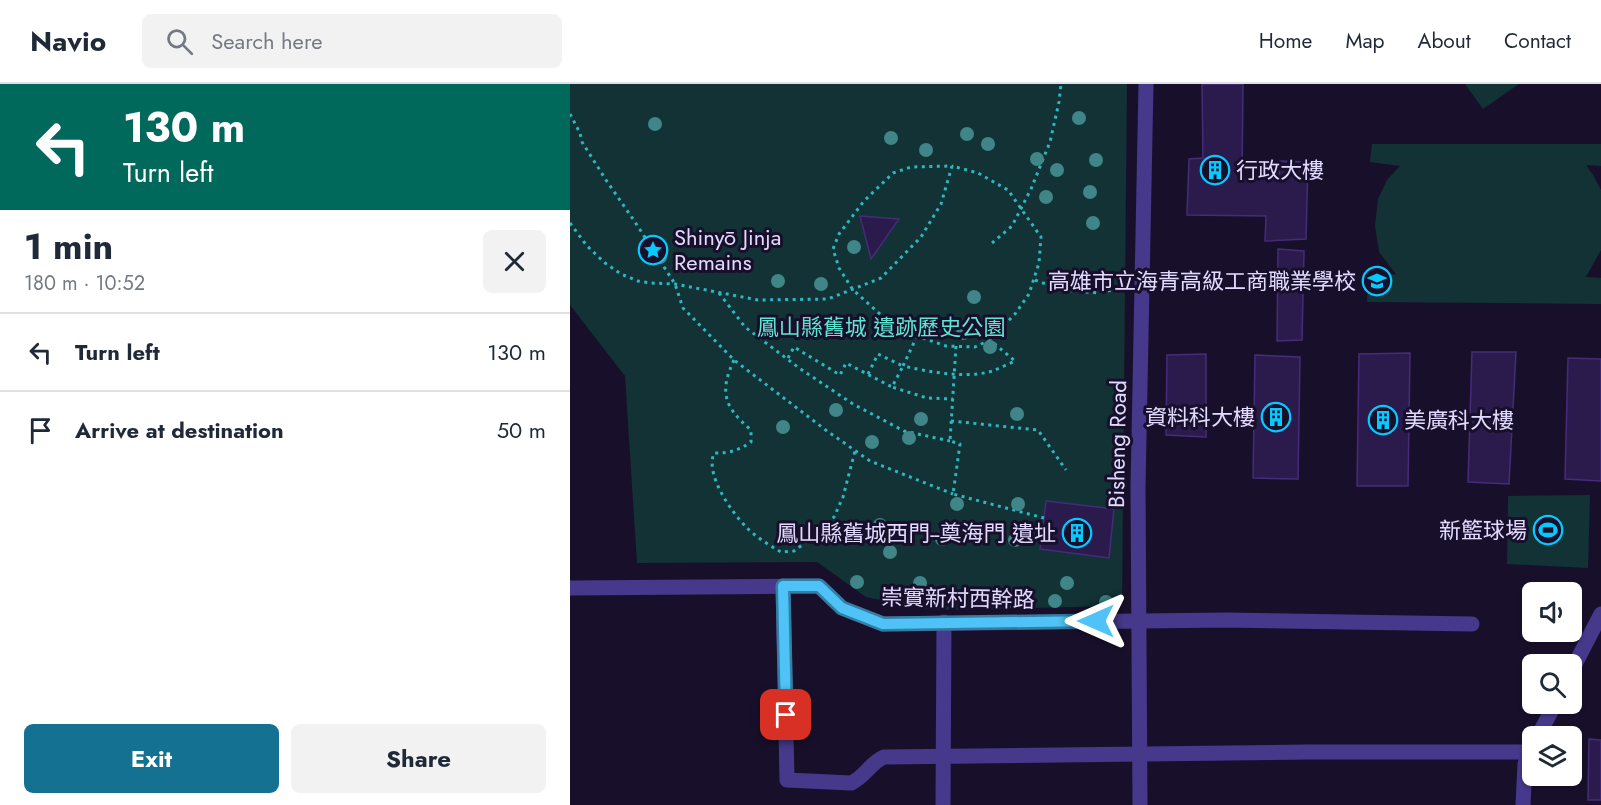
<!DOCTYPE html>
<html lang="en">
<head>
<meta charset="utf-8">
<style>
	body { margin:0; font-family:Jost,"Noto Sans TC",sans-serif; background:#f2f2f3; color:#1f2937; height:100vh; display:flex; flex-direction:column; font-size:22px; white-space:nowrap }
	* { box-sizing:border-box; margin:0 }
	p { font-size:20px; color:#747a83 }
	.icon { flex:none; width:33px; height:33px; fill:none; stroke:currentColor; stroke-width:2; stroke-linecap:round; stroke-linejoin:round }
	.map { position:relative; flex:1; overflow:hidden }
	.details { display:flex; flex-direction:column; background:#fff; width:570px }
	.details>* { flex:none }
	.guide { background:#00695c; color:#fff; overflow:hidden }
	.controls { position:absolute; left:952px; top:498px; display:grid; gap:12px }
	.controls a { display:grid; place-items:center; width:60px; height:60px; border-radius:9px; background:#fff; box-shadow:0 2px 4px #0004; font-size:30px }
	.pin { position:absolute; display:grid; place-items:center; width:51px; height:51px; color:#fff; margin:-26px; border-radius:12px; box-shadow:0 3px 9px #0006 }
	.me { position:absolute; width:66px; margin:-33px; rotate:270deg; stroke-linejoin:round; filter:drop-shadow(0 0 4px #0008) }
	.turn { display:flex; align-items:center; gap:21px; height:126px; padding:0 24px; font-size:27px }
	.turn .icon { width:78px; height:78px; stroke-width:2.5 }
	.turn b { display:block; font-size:42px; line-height:51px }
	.round { display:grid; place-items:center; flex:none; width:63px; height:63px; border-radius:9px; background:#f2f2f3 }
	.overview { display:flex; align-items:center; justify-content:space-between; height:102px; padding:0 24px }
	h1 { font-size:36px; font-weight:700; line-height:45px }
	.cta { display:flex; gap:12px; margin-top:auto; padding:12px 24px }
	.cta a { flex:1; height:69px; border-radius:9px; background:#147191; color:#fff; font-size:24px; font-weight:700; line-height:69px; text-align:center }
	.cta a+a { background:#f2f2f3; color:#1f2937 }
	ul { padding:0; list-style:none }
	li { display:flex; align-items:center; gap:18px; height:78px; padding:0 24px; border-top:2px solid #e0e1e3 }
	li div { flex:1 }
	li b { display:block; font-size:22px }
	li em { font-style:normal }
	header { display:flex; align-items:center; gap:36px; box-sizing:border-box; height:84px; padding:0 30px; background:#fff; border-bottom:2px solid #e0e1e3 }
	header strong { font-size:28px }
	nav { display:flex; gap:33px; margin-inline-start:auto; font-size:21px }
	.search { width:420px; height:54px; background:#f2f2f3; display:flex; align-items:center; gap:15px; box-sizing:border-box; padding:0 21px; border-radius:9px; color:#747a83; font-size:22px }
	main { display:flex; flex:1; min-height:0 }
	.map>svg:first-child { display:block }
	.green { fill:#123235 }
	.building { fill:#2b1b4c; stroke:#442c79; stroke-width:1.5 }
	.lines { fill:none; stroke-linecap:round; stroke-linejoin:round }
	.path { stroke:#2cb8c1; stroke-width:3; stroke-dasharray:3 4.5; stroke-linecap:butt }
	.minor { stroke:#46398b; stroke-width:15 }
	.tree { fill:#408587 }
	.route-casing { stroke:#337fa1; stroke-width:15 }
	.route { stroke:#4fc3f7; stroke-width:10 }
	.labels { text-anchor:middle; stroke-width:6; stroke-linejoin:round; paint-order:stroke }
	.poi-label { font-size:22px; fill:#e2daff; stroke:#18102b; text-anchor:end }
	.park-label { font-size:22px; fill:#60e5d3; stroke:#18102b }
	.street-label { font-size:22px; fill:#e2daff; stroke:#18102b }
</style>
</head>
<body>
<header>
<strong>Navio</strong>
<div class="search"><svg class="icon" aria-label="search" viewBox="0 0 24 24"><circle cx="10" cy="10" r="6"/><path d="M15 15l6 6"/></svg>Search here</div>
<nav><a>Home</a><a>Map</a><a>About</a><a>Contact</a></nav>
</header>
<main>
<section class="details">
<div class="guide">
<div class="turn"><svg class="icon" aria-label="left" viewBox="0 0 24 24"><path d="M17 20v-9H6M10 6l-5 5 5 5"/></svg><div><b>130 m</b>Turn left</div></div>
</div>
<div class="overview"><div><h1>1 min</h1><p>180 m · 10:52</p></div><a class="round"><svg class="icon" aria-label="close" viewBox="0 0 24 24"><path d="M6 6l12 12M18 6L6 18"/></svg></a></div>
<ul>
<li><svg class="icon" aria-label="left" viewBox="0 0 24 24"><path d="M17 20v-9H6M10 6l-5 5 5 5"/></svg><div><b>Turn left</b></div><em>130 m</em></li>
<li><svg class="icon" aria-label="arrive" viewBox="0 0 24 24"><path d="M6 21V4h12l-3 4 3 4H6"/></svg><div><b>Arrive at destination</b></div><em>50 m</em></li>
</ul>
<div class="cta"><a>Exit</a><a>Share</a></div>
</section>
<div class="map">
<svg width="1031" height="721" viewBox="0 0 1031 721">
	<rect width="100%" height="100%" fill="#18102b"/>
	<g class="green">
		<polygon points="0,0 557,0 552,522 361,526 296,513 247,478 67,479 55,292 0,221"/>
		<polygon points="895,0 949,0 913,25"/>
		<polygon points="802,60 1031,60 1031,82 1016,81 1023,91 1031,106 1031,166 1016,193 1031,194 1031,220 797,218 798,193 826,190 809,168 805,142 808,115 817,96 830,82 800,78"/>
		<polygon points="1020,411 1018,484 937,480 938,412"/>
	</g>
	<g class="building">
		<polygon points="632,0 673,0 672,94 709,95 710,77 738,78 736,155 695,157 696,132 617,131 619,75 633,74"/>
		<polygon points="290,132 329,135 301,175"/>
		<polygon points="708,165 734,167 732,256 707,257"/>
		<polygon points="902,268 946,268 939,400 898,398"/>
		<polygon points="840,269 838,402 787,402 789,270"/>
		<polygon points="636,270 636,353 596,351 597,271"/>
		<polygon points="685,271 730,273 728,395 683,394"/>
		<polygon points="998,274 1031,275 1031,397 995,395"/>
		<polygon points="476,417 544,425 539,474 470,465"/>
		<polygon points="1019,655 1031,656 1031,716 1018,716"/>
	</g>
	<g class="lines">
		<g class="path">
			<polyline points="0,30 10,49 12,58 36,96 65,138 105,200 113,224 164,276 257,347 300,377 383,410"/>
			<polyline points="0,139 17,162 35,179 51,190 68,197 81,199 105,200 188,216 258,215 311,194 351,153 371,120 382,82 341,83 323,89 294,117 269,150 263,165 269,184 283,206 321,240 341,250 376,262 405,263 420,256 445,230 459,210 469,179 471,153 438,106 408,89 382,82"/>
			<polyline points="422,159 442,142 461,105 480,58 489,18 491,0"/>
			<polyline points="465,196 492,206 529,209 556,203"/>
			<polyline points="149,209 175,243 229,284 283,320 334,347 380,357"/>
			<path d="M347,252L333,282C361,288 394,295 423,287C430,284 438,280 445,277L420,256"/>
			<polyline points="386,262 380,357 390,360 383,410 474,434"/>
			<polyline points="218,274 224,263 270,291 276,279 322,303"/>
			<path d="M164,276C149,308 154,323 181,346V358C168,367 159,369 144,369C135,391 161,427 176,443C186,453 199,461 211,468L224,467L239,456L264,433L273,413L285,367"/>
			<polyline points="298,290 308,270 333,282 322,303 357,314 383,315"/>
			<polyline points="381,337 468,346 496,386"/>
		</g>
		<g class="minor">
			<path d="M213,502L217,696L281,699C295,693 301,678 314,673L738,668H959"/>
			<polyline points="0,504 249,502 272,524 313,540 656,536 902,540"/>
			<polyline points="1002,586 1031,530"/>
			<polyline points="968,652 985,620"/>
			<polyline points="373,721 374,538"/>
			<polyline points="570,721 568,403 576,0"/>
			<polyline points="953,721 955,680 963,662"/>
		</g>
	</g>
	<g class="tree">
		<circle cx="509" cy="34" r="7"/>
		<circle cx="85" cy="40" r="7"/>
		<circle cx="397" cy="50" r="7"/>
		<circle cx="321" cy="54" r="7"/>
		<circle cx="418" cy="60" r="7"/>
		<circle cx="356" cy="66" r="7"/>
		<circle cx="467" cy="75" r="7"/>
		<circle cx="526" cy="76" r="7"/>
		<circle cx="487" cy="86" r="7"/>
		<circle cx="520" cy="108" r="7"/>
		<circle cx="476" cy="113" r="7"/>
		<circle cx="523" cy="139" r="7"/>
		<circle cx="284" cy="163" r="7"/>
		<circle cx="90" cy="173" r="7"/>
		<circle cx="208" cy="197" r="7"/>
		<circle cx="251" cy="200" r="7"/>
		<circle cx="404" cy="213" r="7"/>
		<circle cx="393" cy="249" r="7"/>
		<circle cx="420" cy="263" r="7"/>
		<circle cx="266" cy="326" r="7"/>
		<circle cx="447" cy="330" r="7"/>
		<circle cx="351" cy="335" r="7"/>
		<circle cx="213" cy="343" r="7"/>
		<circle cx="339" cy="354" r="7"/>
		<circle cx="302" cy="358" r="7"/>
		<circle cx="387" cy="420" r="7"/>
		<circle cx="448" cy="420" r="7"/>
		<circle cx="310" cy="441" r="7"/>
		<circle cx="372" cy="455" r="7"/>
		<circle cx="445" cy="456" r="7"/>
		<circle cx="320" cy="468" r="7"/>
		<circle cx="287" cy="498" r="7"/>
		<circle cx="350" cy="499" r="7"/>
		<circle cx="497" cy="499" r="7"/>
		<circle cx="443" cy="517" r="7"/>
		<circle cx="485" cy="517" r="7"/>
		<circle cx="536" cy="518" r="7"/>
	</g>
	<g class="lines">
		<g class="route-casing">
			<polyline id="route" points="216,631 213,502 249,502 272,524 313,540 526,537"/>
		</g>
		<use href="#route" class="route"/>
	</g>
	<defs>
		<g id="building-ring" transform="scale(1.5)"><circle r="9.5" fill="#18102b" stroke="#06c9ff" stroke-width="1.5"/><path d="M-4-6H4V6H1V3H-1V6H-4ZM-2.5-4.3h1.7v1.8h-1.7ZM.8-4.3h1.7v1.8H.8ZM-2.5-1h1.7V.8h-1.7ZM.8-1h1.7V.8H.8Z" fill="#06c9ff"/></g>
		<g id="sight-ring" transform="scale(1.5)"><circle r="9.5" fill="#18102b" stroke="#06c9ff" stroke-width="1.5"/><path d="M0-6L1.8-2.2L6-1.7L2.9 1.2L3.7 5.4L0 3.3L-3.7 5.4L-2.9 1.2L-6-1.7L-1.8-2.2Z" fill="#06c9ff"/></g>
		<g id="school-ring" transform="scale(1.5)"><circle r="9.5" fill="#18102b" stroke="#06c9ff" stroke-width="1.5"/><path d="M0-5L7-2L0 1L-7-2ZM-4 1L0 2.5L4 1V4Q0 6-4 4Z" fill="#06c9ff"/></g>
		<g id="stadium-ring" transform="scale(1.5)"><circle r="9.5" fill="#18102b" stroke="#06c9ff" stroke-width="1.5"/><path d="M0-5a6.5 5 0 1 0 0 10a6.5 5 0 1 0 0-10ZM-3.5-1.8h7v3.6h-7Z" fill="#06c9ff"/></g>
	</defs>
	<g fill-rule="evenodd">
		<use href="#building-ring" x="645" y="86"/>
		<use href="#sight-ring" x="83" y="166"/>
		<use href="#school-ring" x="807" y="197"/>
		<use href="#building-ring" x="706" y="333"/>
		<use href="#building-ring" x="813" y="336"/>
		<use href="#stadium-ring" x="978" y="446"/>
		<use href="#building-ring" x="507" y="449"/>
	</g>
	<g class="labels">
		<g class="poi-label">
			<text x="666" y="94" text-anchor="start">行政大樓</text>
			<text x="104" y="161" text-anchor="start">Shinyō Jinja<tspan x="104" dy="25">Remains</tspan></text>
			<text x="786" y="205">高雄市立海青高級工商職業學校</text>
			<text x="685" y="341">資料科大樓</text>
			<text x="834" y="344" text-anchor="start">美廣科大樓</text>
			<text x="957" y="454">新籃球場</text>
			<text x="486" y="457">鳳山縣舊城西門--奠海門 遺址</text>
		</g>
		<g class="park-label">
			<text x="311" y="251">鳳山縣舊城 遺跡歷史公園</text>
		</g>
		<g class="street-label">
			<text transform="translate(547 360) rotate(-89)" y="8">Bisheng Road</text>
			<text transform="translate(388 514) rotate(1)" y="8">崇實新村西幹路</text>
		</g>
	</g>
</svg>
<div class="controls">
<a><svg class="icon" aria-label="sound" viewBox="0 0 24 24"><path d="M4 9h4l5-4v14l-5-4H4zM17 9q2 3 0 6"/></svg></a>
<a><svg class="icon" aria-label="search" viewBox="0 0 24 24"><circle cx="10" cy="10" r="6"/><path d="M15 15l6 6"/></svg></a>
<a><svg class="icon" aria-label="layers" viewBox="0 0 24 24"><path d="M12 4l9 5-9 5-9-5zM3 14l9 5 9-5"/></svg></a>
</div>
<div class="pin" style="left:216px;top:631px;background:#d93025"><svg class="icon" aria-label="arrive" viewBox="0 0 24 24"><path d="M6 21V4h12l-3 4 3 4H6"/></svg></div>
<svg class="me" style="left:526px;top:537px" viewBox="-20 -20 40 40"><path d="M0-17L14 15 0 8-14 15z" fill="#4fc3f7" stroke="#fff" stroke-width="4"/></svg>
</div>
</main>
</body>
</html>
